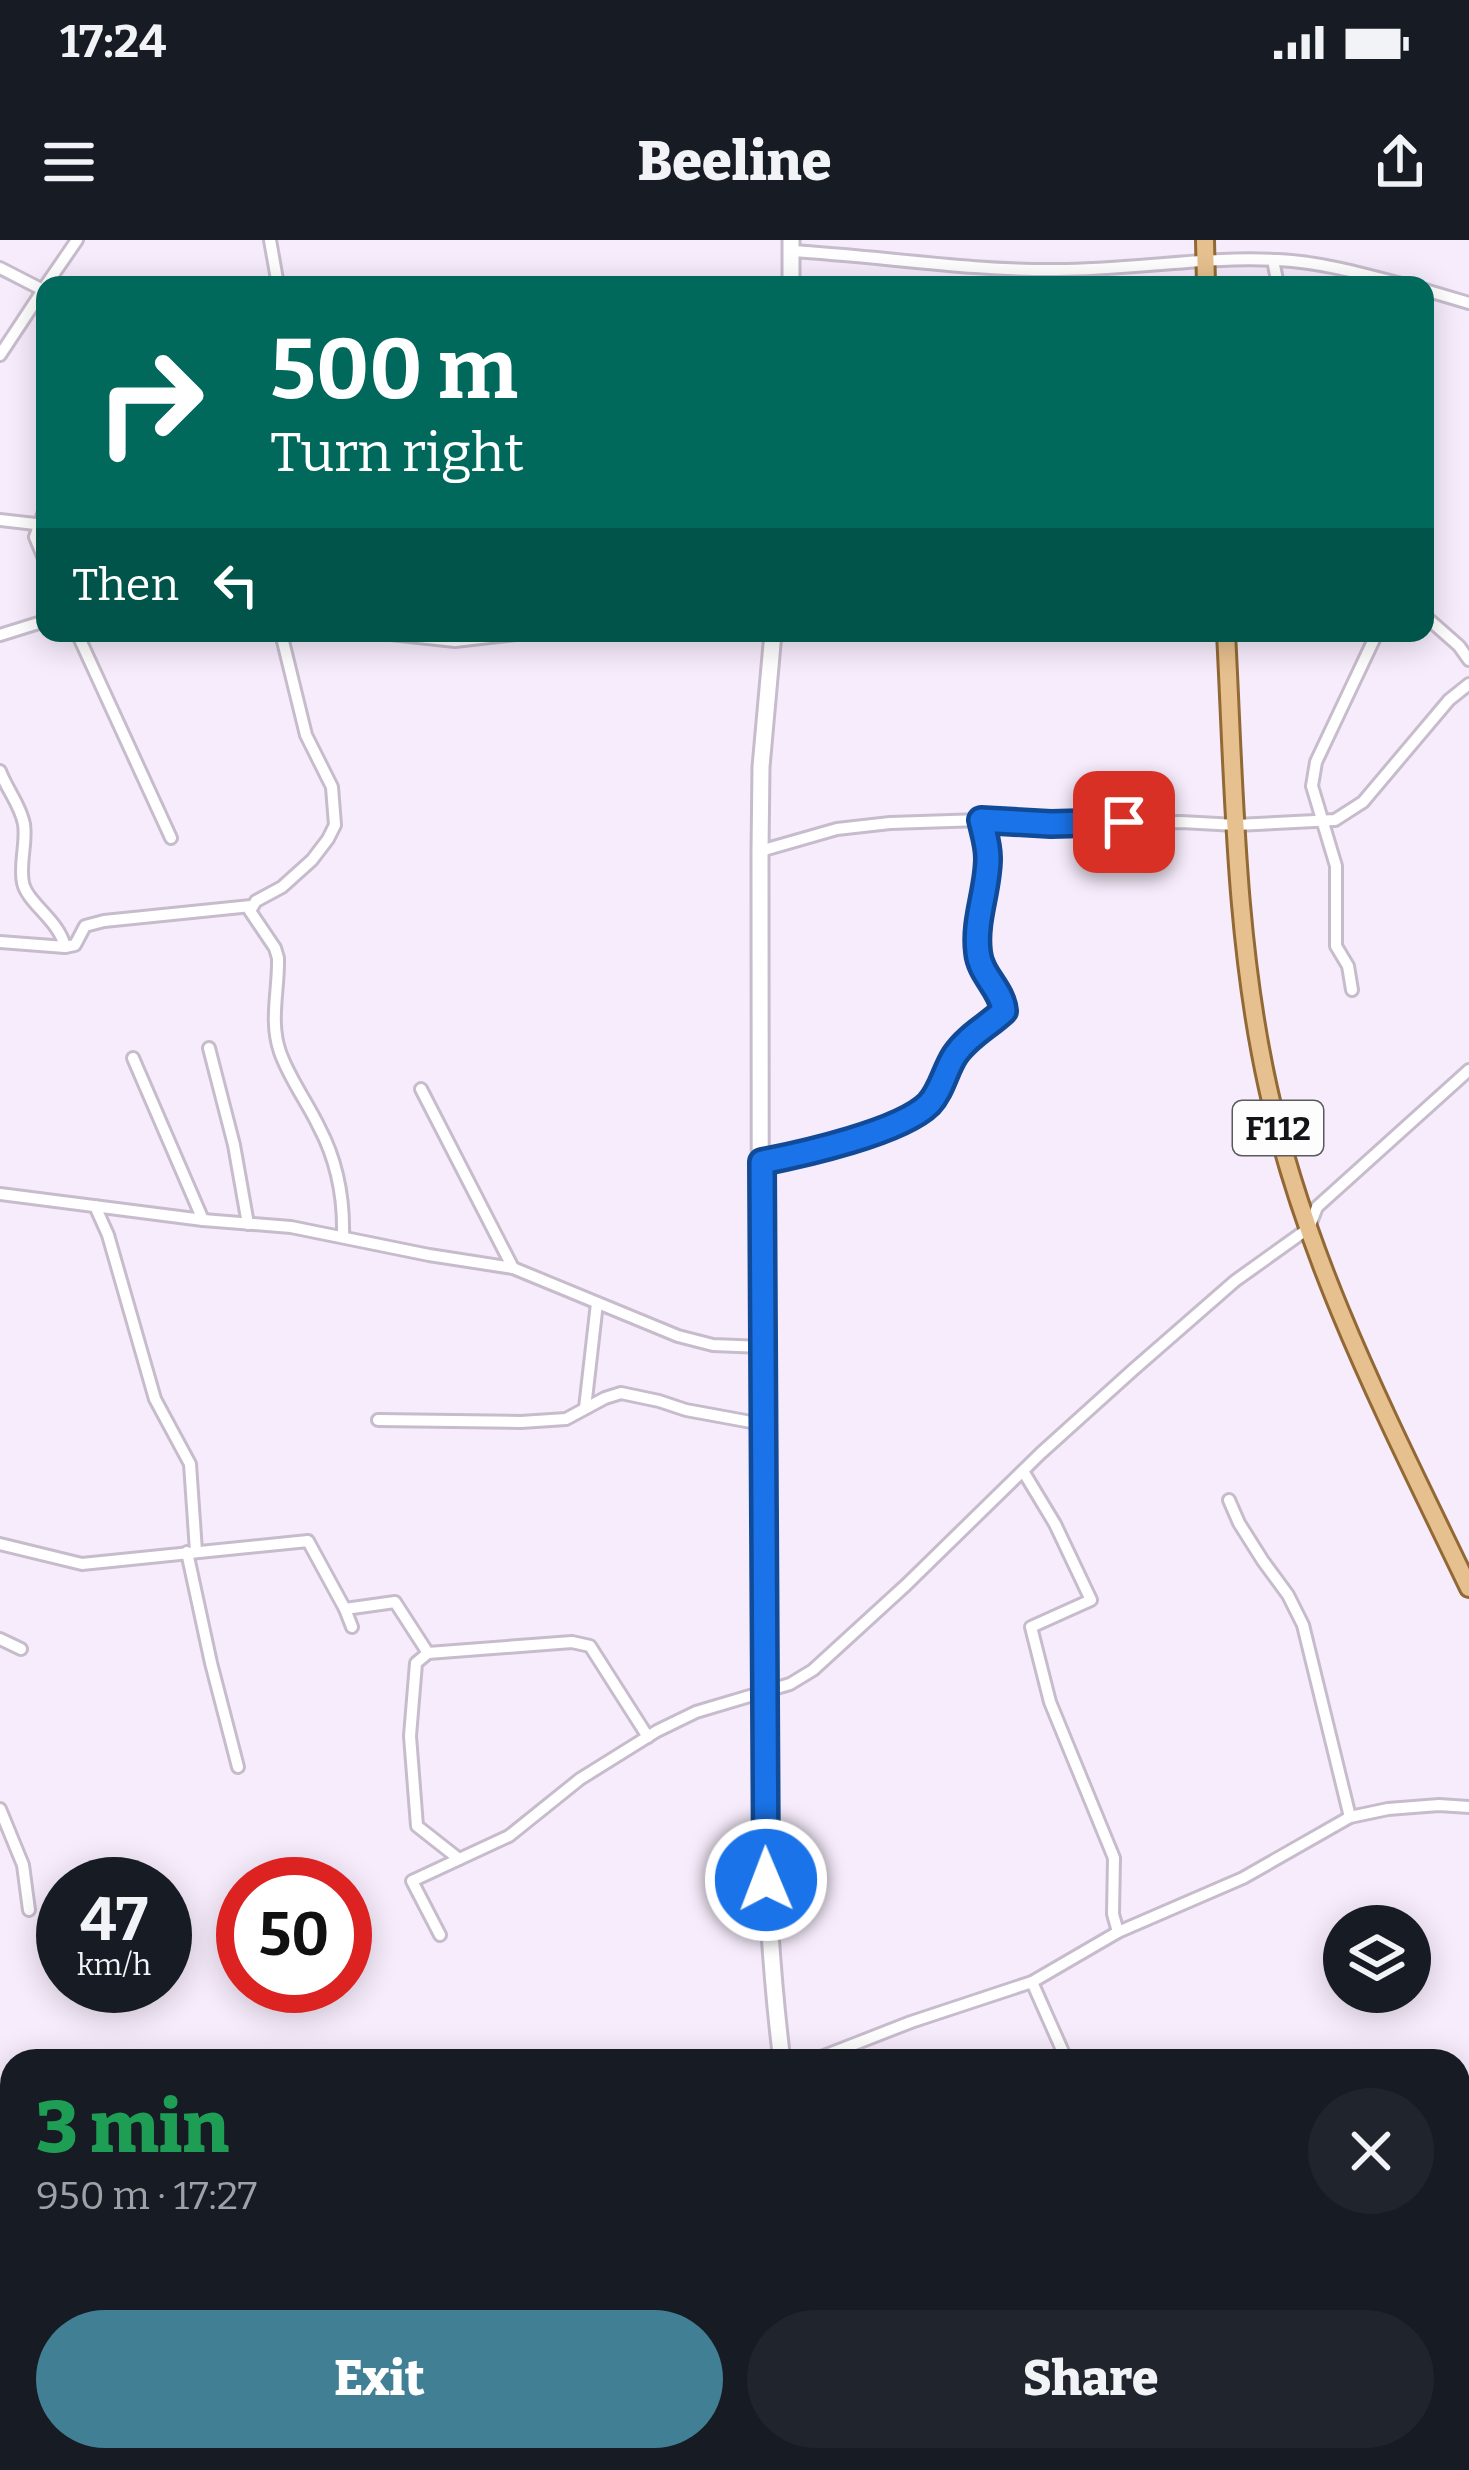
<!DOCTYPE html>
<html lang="en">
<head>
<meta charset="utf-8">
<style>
	body { margin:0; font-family:Bitter,serif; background:#20242c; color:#f1f3f6; height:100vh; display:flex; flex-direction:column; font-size:45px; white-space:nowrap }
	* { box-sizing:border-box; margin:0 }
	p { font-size:39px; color:#9ea1a6 }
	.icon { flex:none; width:66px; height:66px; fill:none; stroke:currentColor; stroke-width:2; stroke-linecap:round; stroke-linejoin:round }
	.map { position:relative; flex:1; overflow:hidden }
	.side { position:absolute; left:0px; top:1809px; width:1470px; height:423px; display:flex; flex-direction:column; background:#171b24; border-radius:36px 36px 0 0; box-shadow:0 6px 30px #0003 }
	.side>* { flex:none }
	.guide { position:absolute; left:36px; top:36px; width:1398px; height:366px; border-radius:24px; box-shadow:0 6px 30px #0003; background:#00695c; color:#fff; overflow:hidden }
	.controls { position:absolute; left:1323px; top:1665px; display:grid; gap:24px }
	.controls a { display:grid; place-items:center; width:108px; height:108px; border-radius:50%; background:#171b24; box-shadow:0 6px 30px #0003; font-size:60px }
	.speed { position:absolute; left:36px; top:1617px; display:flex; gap:24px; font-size:60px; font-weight:700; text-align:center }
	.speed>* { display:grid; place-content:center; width:156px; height:156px; border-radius:50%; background:#171b24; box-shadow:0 6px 30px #0003; line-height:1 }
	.speed small { font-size:30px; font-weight:400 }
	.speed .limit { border:18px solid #d22; background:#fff; color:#111 }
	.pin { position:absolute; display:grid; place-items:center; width:102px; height:102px; color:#fff; margin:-51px; border-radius:24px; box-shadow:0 6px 18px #0006 }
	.me { position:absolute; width:132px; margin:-66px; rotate:359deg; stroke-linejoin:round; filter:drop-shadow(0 0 9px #0008) }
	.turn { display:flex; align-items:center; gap:42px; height:252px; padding:0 36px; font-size:54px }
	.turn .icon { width:156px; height:156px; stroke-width:2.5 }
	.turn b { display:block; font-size:84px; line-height:102px }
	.then { display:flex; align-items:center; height:114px; padding:0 36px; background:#0003; gap:24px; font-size:45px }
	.round { display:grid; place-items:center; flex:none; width:126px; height:126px; border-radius:63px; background:#20242c }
	.head { display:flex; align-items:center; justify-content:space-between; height:204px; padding:0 36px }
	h1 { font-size:72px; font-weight:800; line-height:90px; color:#1e9e55 }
	.cta { display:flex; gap:24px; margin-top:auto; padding:24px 36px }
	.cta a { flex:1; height:138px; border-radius:72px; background:#417f95; color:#fff; font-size:48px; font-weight:800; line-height:138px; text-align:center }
	.cta a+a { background:#20242c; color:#f1f3f6 }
	.status { display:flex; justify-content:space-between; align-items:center; height:84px; padding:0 60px; background:#171b24; direction:ltr }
	.status svg { height:33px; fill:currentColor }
	header { display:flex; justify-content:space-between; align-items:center; height:156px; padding:0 36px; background:#171b24; font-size:54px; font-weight:800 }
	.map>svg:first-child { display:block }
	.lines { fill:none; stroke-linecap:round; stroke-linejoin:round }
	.minor-casing { stroke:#c7bccc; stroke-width:16 }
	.secondary-casing { stroke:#c7bccc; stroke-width:21 }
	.primary-casing { stroke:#926834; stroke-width:22 }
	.minor { stroke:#fff; stroke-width:10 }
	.secondary { stroke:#fff; stroke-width:15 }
	.primary { stroke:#e6c08e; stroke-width:16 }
	.route-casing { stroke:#114b97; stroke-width:30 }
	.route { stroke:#1a73e8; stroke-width:21 }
	.labels { text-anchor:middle; stroke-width:12; stroke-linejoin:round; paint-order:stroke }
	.shield { fill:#fdfdfd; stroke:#5b595d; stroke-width:3 }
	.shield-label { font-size:33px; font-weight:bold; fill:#161318 }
</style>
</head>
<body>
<div class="status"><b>17:24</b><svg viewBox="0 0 49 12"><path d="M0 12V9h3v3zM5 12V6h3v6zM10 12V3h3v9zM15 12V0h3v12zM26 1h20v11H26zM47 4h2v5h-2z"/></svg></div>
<header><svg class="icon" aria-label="menu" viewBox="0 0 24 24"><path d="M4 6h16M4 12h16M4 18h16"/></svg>Beeline<svg class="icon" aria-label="share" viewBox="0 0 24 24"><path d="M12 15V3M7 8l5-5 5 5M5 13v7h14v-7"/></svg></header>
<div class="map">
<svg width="1469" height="2230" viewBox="0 0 1469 2230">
	<rect width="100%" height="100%" fill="#f7ecfc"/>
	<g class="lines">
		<g class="minor-casing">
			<g id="minor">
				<polyline points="270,0 278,45"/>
				<path d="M791,11C880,16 968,31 1058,30C1132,30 1204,16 1278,20C1321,22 1364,34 1405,45"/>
				<polyline points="1273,20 1278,45"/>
				<polyline points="0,28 43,50"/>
				<polyline points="46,45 77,0"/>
				<polyline points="1425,50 1469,63"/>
				<polyline points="0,115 45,47"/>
				<polyline points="45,203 45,206"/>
				<polyline points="45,269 35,297 45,321"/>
				<polyline points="0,280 44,285"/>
				<polyline points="1425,376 1459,406 1469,420"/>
				<polyline points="77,393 171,598"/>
				<path d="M281,393L306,495L332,547L335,585L328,599L312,620L282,647L256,661L250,671L275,708L278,718C279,749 269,781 280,812C289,838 307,862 319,887C337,921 344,958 343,996"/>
				<polyline points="382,393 455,401 524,393"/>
				<polyline points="0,395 45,381"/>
				<path d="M0,531C7,550 20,564 24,584C27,603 19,624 23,643C28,664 59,680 65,707"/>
				<polyline points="760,611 837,589 890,583 981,580 1051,584 1181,582 1236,585 1335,580 1363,562 1449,460 1469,444"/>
				<polyline points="0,702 65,707 75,705 85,686 104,681 251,666"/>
				<polyline points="1352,750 1348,726 1336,706 1336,626 1312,546 1316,522 1377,393"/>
				<polyline points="209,808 234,905 248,984"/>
				<polyline points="133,818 203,980"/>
				<polyline points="421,849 513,1028"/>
				<path d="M762,922C803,914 900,892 929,864C942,850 945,830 955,815C968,796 988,786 1004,771L1005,766L981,729L978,719L976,696L988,619L981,580"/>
				<polyline points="0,954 203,980 291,987 429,1015 513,1028 678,1096 713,1105 762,1107"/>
				<polyline points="95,966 108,995 155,1159 190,1224 196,1311"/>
				<polyline points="585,1168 597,1063"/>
				<polyline points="378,1180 521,1182 566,1179 605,1158 621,1153 659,1161 686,1170 762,1184"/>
				<polyline points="1023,1231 1055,1284 1091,1360 1031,1387 1050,1462 1114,1618 1113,1674 1118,1692"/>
				<polyline points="1229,1260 1239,1283 1263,1321 1288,1355 1303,1385 1350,1577"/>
				<polyline points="0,1304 82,1324 308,1301 345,1369 352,1387"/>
				<polyline points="187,1312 211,1423 238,1527"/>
				<polyline points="345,1369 395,1362 428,1413"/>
				<polyline points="0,1399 21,1409"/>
				<polyline points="0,1569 23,1625 29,1670"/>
				<polyline points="459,1619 417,1586 410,1496 416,1423 428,1413 572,1402 590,1406 648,1497"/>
				<polyline points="440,1695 412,1641 509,1596 580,1539 657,1491 696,1472 790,1444 813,1430 906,1345 1041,1213 1133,1130 1235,1041 1309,988 1317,967 1469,830"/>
				<polyline points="1032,1742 1067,1821"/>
				<polyline points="811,1821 911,1782 1032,1742 1118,1692 1243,1638 1350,1577 1388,1569 1439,1565 1469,1567"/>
				<polyline points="1322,1821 1323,1820"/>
				<polyline points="1458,2085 1469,2084"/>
				<polyline points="544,2220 549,2230"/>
				<polyline points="795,2220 799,2230"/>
				<polyline points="1131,2220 1136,2230"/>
				<polyline points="87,2230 100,2220"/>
				<polyline points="428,2230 455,2220"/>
			</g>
		</g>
		<g class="secondary-casing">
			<g id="secondary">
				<polyline points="791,0 791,45"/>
				<path d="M773,393L761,527L760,611C759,830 761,1048 762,1267C763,1452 759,1637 782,1821"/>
				<polyline points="897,2220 901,2230"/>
			</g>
		</g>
		<g class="primary-casing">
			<g id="primary">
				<polyline points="1205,0 1206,45"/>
				<path d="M1226,393C1234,544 1235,700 1268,848C1306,1024 1392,1187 1469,1348"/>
			</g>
		</g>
		<use href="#minor" class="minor"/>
		<use href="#secondary" class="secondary"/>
		<use href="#primary" class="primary"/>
	</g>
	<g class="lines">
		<g class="route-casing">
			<path id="route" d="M766,1640L762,922C803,914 901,892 929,864C942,850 945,830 955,815C968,796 988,786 1004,771C1002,749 980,735 978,712C974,680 988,650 988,618C988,605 984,593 981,580L1051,584L1124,582"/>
		</g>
		<use href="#route" class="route"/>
	</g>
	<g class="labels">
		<rect class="shield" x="1233" y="861" width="90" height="54" rx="9"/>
		<g class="shield-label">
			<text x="1278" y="900">F112</text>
		</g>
	</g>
</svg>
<div class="controls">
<a><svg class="icon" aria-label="layers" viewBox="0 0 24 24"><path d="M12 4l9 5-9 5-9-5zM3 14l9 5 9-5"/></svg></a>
</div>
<div class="speed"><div>47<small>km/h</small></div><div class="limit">50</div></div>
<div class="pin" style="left:1124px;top:582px;background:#d93025"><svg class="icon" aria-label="arrive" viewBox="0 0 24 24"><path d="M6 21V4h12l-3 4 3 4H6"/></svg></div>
<svg class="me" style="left:766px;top:1640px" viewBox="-20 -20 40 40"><circle r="17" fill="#1a73e8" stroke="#fff" stroke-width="3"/><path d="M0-11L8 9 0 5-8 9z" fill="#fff"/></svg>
<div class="guide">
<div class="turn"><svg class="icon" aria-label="right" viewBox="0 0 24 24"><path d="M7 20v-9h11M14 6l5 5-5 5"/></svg><div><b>500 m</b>Turn right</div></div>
<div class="then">Then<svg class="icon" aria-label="left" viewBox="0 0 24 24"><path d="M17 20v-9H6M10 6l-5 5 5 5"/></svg></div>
</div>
<section class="side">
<div class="head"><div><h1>3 min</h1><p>950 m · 17:27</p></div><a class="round"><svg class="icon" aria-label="close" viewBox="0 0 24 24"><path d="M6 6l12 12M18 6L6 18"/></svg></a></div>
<div class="cta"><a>Exit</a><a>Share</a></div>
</section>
</div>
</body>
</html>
